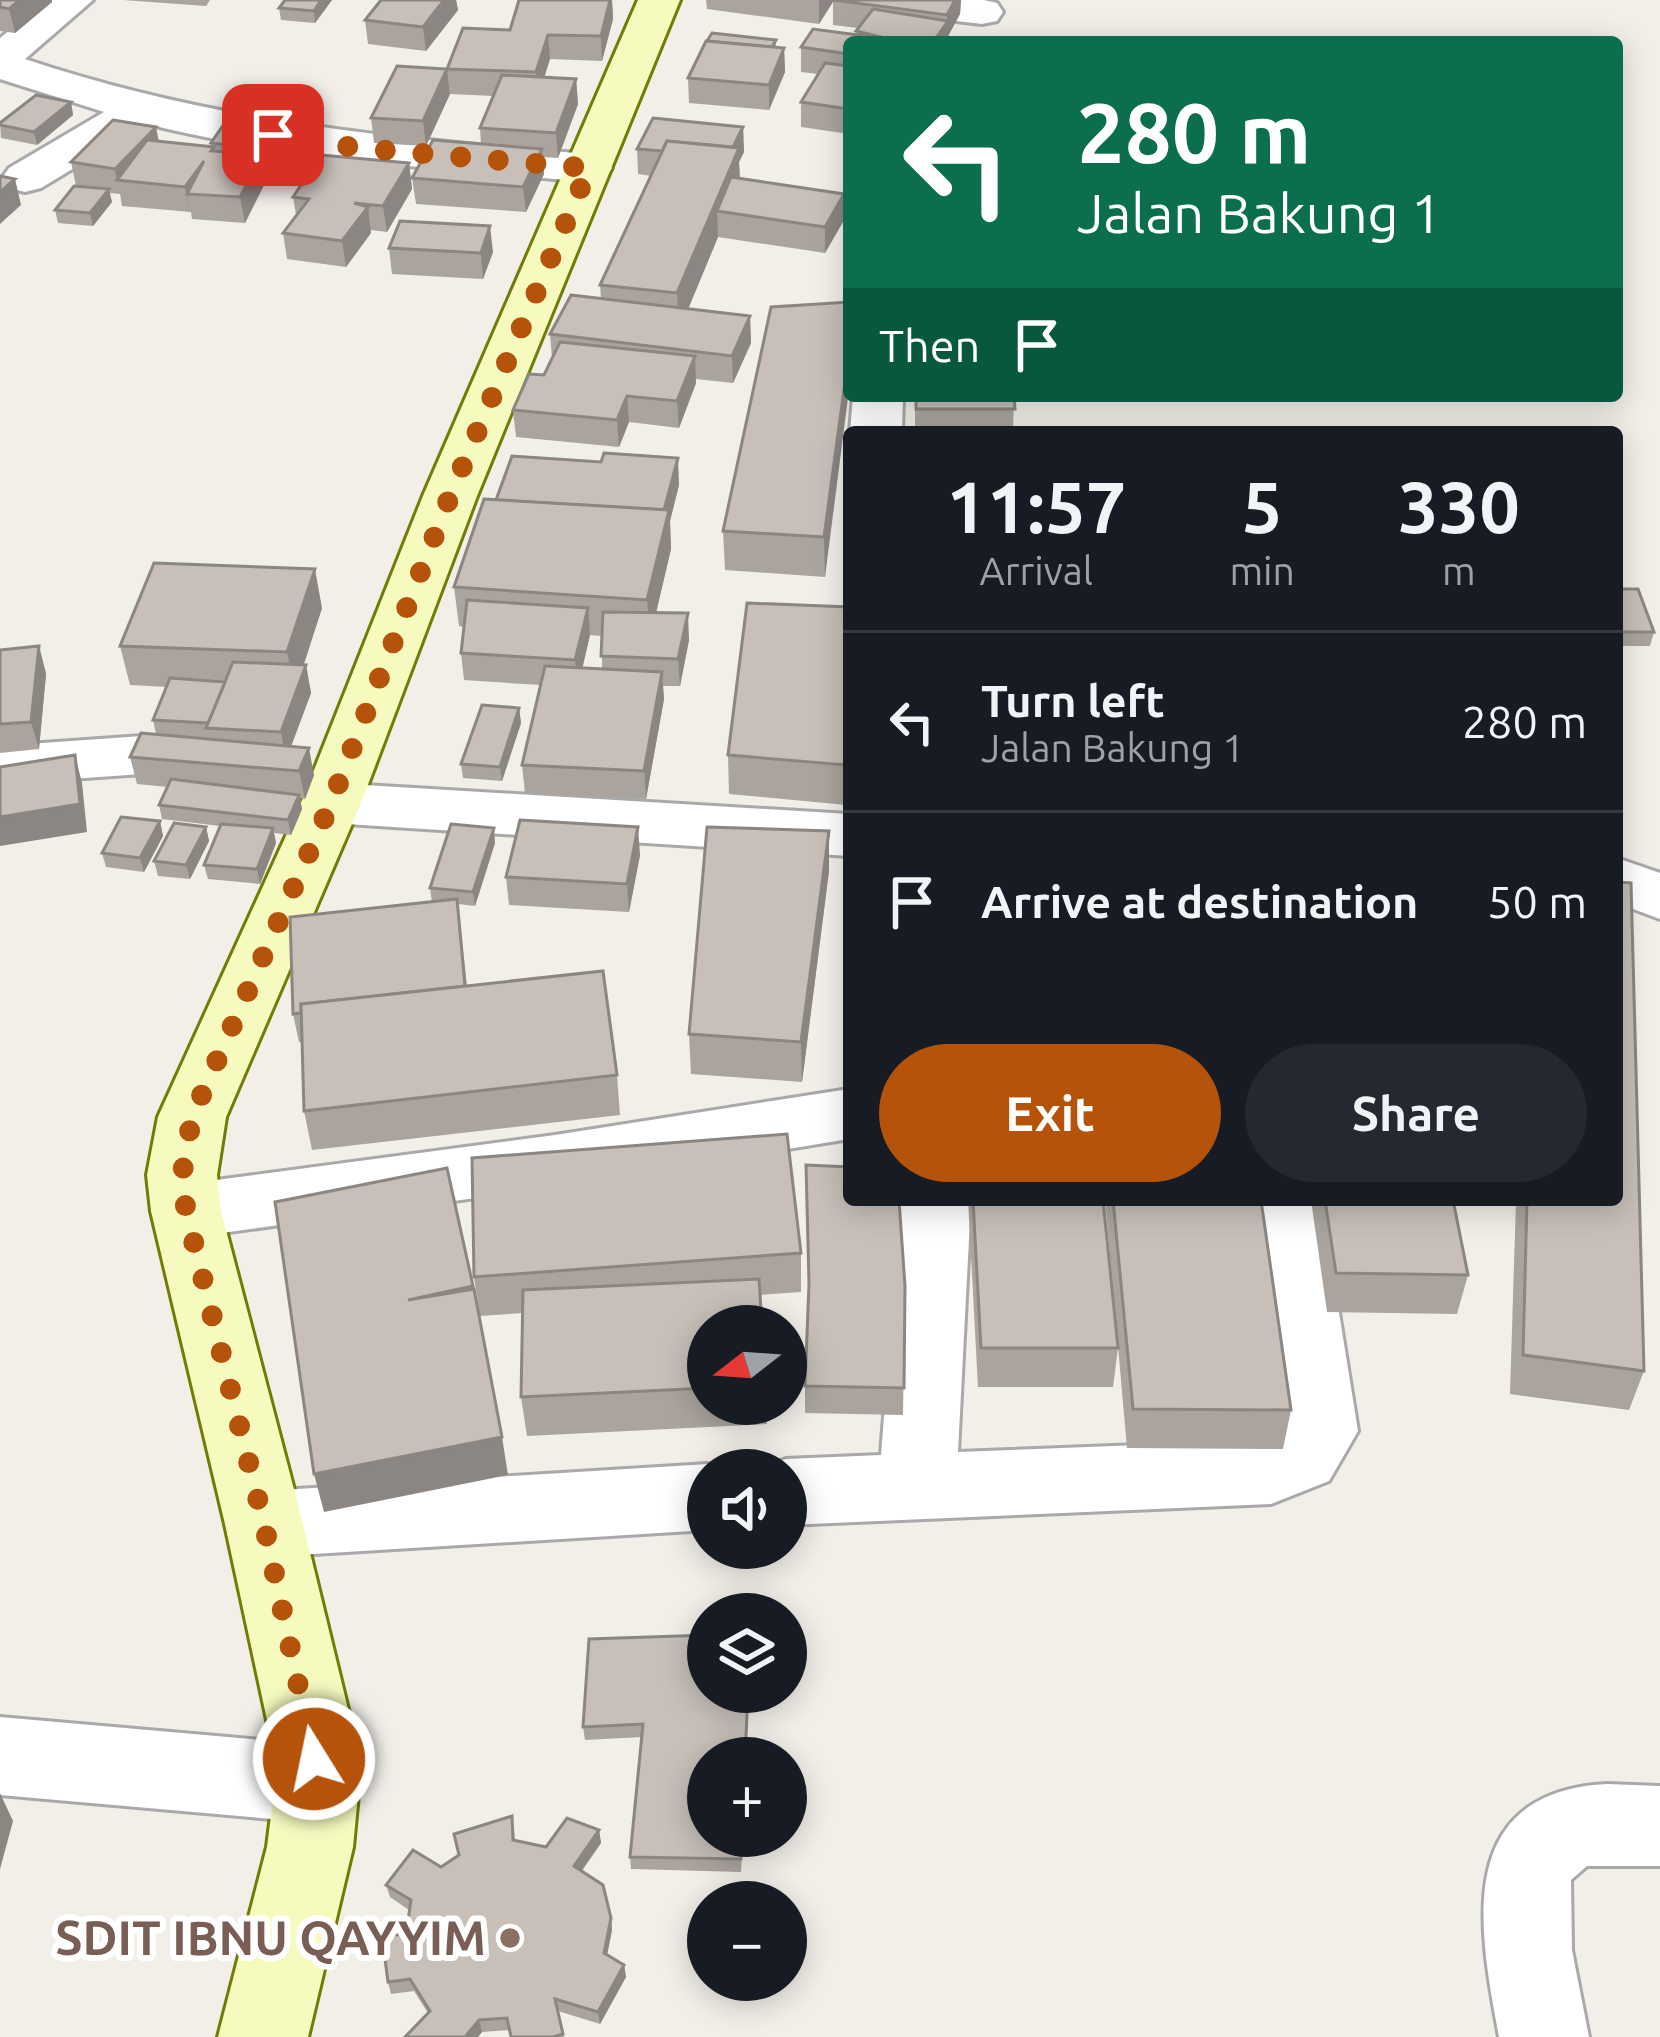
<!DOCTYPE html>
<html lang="en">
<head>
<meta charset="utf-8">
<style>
	body { margin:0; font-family:Ubuntu,sans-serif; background:#242831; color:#f1f3f6; height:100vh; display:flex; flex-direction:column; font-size:45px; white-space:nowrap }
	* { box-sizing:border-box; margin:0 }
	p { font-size:39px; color:#9ea1a6 }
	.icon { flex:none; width:66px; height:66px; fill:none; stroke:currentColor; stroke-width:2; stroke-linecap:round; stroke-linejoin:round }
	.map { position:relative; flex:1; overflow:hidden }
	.sheet { position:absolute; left:843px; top:426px; width:780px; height:780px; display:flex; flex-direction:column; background:#171b24; border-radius:12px; box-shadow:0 6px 30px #0003 }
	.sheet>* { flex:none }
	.banner { position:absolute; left:843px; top:36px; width:780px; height:366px; border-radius:12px; box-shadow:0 6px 30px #0003; background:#0b6e4f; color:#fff; overflow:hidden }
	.needle { width:78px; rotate:253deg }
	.controls { position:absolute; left:687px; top:1305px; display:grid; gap:24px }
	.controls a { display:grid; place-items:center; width:120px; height:120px; border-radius:50%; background:#171b24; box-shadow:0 6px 30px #0003; font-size:60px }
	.pin { position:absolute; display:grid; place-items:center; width:102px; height:102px; color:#fff; margin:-51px; border-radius:24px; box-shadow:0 6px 18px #0006 }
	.me { position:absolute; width:132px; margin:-66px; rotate:350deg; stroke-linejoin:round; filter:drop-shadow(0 0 9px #0008) }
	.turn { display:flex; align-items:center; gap:42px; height:252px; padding:0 36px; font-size:54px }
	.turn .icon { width:156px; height:156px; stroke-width:2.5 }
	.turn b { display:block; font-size:84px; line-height:102px }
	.then { display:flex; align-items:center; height:114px; padding:0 36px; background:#0003; gap:24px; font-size:45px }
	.eta { display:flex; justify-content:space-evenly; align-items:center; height:204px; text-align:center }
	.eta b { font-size:72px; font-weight:700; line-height:84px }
	.cta { display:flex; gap:24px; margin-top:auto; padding:24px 36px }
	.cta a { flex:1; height:138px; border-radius:72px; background:#b45309; color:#fff; font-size:48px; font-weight:700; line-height:138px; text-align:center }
	.cta a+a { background:#242831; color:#f1f3f6 }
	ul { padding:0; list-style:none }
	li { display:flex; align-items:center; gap:36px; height:180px; padding:0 36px; border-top:3px solid #363941 }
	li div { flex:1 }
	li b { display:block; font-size:45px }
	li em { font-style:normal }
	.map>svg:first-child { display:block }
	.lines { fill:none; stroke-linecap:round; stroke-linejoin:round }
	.street-casing { stroke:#a9a9a9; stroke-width:6 }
	.secondary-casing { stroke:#707d05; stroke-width:6 }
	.street { fill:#fff; fill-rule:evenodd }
	.secondary { fill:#f7fabf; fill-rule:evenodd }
	.wall { fill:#aba49e; fill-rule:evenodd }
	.shaded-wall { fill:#8b8681 }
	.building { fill:#c7bfb8; stroke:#8b8681; stroke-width:3 }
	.route { stroke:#b45309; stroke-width:21; stroke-dasharray:0 37.8 }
	.education-dot { fill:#8d6e63; stroke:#fff; stroke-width:4.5 }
	.labels { text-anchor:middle; stroke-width:12; stroke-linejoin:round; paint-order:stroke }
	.near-education-label { font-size:48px; font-weight:bold; fill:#785e54; stroke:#fff; text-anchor:end }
</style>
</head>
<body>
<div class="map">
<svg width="1660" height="2037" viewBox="0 0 1660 2037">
	<rect width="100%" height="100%" fill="#f2efe9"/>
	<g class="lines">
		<g class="street-casing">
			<g id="street">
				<path d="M47,0H93L25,59C213,122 393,139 589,154L605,158L612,168L605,178L589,182C441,169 292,160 147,124L41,188L25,192L9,188L2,178L9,168L104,112L0,79V38Z"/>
				<polygon points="858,0 984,0 997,3 1003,12 997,21 982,24 879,12 864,9"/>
				<polygon points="853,396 903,396 902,432 850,432"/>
				<polygon points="142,736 239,746 248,760 239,774 218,779 142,774 0,784 0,746"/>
				<polygon points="331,783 849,814 849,856 331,823 310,817 301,803 310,789"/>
				<polygon points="1617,858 1660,873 1660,919 1617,903"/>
				<polygon points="849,1089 849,1139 555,1187 186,1238 161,1230 151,1211 161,1192 186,1184 555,1135"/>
				<polygon points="901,1200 971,1200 958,1452 1269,1440 1282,1429 1251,1200 1321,1200 1358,1431 1329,1481 1271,1504 786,1525 786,1470 759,1469 786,1459 881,1455"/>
				<polygon points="708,1464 725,1470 708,1470 708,1530 264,1557 236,1548 225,1524 236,1500 264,1491"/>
				<polygon points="0,1717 317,1745 347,1756 359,1784 347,1812 317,1823 0,1795"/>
				<path d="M1607,1784L1660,1786V1866H1587L1571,1880L1572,1950L1589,2037H1499C1479,1930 1452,1792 1607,1784Z"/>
			</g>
		</g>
		<g class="secondary-casing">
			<polygon id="secondary" points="638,0 680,0 477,496 361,803 226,1117 217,1175 221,1211 303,1524 354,1734 359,1784 353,1847 308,2037 218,2037 267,1847 275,1784 270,1734 225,1524 151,1211 147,1175 158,1117 301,803 423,496"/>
		</g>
		<use href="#street" class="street"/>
		<use href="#secondary" class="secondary"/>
	</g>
	<g class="wall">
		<polygon points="0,0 52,2 15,33 0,31"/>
		<polygon points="123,0 210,0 206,6"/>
		<polygon points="332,0 315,23 281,20 279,8"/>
		<polygon points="381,0 456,0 458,10 426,51 368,44 365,20"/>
		<polygon points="519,0 612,0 613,19 602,61 550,59 544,77 576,79 578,104 558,158 542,157 544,174 526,212 416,204 412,178 481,144 480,128 493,96 450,94 447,69 510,30"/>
		<polygon points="706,0 961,0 960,14 947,38 947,42 849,42 849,134 801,127 801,102 818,74 801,72 801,47 856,35 858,28 833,25 833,2 819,24 707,9"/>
		<polygon points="776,40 776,47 784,48 785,72 769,110 689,103 688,78"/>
		<polygon points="447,69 450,94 426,146 374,143 371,118"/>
		<polygon points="71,102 73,115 37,145 1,138 0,123"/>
		<polygon points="743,127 744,152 739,162 740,178 844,220 825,253 718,237 688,309 750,316 751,343 733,383 696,379 696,383 679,428 629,422 619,447 516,437 513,410 544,375 552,358 550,334 601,299 600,285 651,176 638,174 637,149"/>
		<polygon points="255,139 245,153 263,154 267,179 245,223 192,219 191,212 122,206 120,194 109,193 112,202 93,226 58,223 55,210 76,186 71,162 159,142 211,147 211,143"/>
		<polygon points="409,163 412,189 387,232 371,230 371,233 346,267 287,259 283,233 296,215 293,197"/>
		<polygon points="389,248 493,252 483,279 392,274"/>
		<polygon points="849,302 825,577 725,570 723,531"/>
		<polygon points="915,396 1020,396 1019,400 1014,400 1013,432 915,432"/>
		<path d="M679,485L670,521L671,549L656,612L689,640L680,686H663L664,699L646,799L525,793L522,765L540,685L464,680L461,653L464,627L459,626L454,587L496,500ZM590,635L602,636V669L582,668Z"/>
		<polygon points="1617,589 1654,632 1650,646 1617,646"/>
		<polygon points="849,607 846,805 729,794 728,755"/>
		<polygon points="322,608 303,665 306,665 311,693 291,746 314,775 305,799 300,798 302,809 291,835 274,833 276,843 260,884 208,879 204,865 220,826 162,819 159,805 168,787 137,784 130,757 156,734 153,720 167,687 130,685 120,646"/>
		<polygon points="39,646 46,674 39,749 0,753 0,650"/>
		<polygon points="519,708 521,723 502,781 463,778 461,764"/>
		<polygon points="160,821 163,836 144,872 106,867 102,853"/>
		<polygon points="206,827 209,841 190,879 158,876 154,861"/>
		<polygon points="495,843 475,906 458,904 467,986 617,1075 620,1115 312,1150 304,1111 302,1042 299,1042 293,1014 432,902 430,888"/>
		<polygon points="640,855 629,912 509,905 506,877"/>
		<polygon points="829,871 802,1082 691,1074 689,1034"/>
		<polygon points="968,1200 1103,1200 1118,1348 1113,1387 978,1387"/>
		<polygon points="1105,1200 1261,1200 1291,1410 1283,1449 1127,1448"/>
		<polygon points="1311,1200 1453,1200 1468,1275 1457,1314 1327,1312"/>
		<polygon points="1516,1200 1617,1200 1644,1371 1629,1410 1510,1394"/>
		<polygon points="801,1253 801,1292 760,1295 708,1326 708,1404 766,1404 767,1424 527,1436 521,1397 523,1313 480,1316 474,1277"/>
		<polygon points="905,1286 903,1415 805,1413 805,1386"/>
		<polygon points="708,1692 749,1692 746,1758 708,1758 743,1836 741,1872 631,1869 630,1857 642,1737 585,1740 583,1727"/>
		<polygon points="514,1829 515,1841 546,1847 599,1830 601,1843 582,1871 611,1918 612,1930 607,1955 624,1965 626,1977 600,2024 558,2011 564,2037 511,2037 509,2030 482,2032 478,2037 405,2037 428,2013 414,1991 391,1994 388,1982 406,1934 409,1910 390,1897 386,1885 441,1867"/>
	</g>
	<g class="shaded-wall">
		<polygon points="20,0 52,0 52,2 15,33 9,9"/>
		<polygon points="321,0 332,0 315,23 314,11"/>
		<polygon points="444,0 456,0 458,10 426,51 423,27"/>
		<polygon points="610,0 612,0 613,19 602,61 601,36"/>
		<polygon points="819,0 834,0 819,24"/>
		<polygon points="955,0 961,0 960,14 947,38 947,42 933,42 947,22 947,15"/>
		<polygon points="548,35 550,59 538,97 536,72"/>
		<polygon points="784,48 785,72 769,110 769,85"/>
		<polygon points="447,69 450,94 426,146 423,121"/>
		<polygon points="576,79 578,104 558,158 556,133"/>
		<polygon points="71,102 73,115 37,145 34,132"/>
		<polygon points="252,126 255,139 241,159 239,146"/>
		<polygon points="156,127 161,152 117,181 115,169"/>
		<polygon points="743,127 744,152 739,162 740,185 717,211 718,237 679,331 677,293 728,158"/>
		<polygon points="542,149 544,174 526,212 523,187"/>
		<polygon points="263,154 267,179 245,223 240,197"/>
		<polygon points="204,161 187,194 190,213 185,187"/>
		<polygon points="409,163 412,189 387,232 383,206"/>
		<polygon points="15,179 21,205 0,224 0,192"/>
		<polygon points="109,189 112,202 93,226 90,213"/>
		<polygon points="844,194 844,220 825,253 825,227"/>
		<polygon points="368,207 371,233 346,267 342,241"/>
		<polygon points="490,226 493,252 483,279 481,253"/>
		<polygon points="750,316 751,343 733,383 732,356"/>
		<polygon points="849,353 849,390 825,577 824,537"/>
		<polygon points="695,356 696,383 679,428 677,401"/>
		<polygon points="627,396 629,422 619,447 617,420"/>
		<polygon points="678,458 679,485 670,521 671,549 650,639 647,600 661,522"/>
		<polygon points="315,569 322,608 295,692 287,652"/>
		<polygon points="588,608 590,635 578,687 575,660"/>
		<polygon points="688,613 689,640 680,686 678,659"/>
		<polygon points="39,646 46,674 39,749 31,722"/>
		<polygon points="306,665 311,693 286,760 281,732"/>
		<polygon points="662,672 664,699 646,799 644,771"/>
		<polygon points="519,708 521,723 502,781 500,767"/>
		<polygon points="849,727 849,763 846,805 846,765"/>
		<polygon points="309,748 314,775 305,799 299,771"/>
		<polygon points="75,755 82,783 87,832 0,846 0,817"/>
		<polygon points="299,795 302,809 291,835 288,820"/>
		<polygon points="160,821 163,836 144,872 140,858"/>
		<polygon points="206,827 209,841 190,879 186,865"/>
		<polygon points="638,827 640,855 629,912 627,884"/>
		<polygon points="273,828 276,843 260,884 257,869"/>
		<polygon points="494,828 495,843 475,906 473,892"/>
		<polygon points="829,831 829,871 802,1082 801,1042"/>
		<polygon points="502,1437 508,1475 324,1512 314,1474"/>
		<polygon points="0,1793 13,1821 0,1869"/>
		<polygon points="599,1830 601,1843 576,1878 574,1866"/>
		<polygon points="611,1918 612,1930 605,1965 604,1953"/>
		<polygon points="624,1965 626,1977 600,2024 598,2012"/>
		<polygon points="479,2020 482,2032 478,2037 465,2037"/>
	</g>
	<g class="building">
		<polygon points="0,0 20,0 9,9 0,7"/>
		<polygon points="285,0 321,0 314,11 279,8"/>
		<polygon points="381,0 444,0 423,27 365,20"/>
		<polygon points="519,0 610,0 601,36 548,35 536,72 447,69 463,28 510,30"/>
		<polygon points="833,0 955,0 947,15"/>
		<polygon points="873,9 948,21 933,42 906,40 904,42 849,42 849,54 801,47 813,29 889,39 856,31"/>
		<polygon points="712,33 776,40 772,47 707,41"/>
		<polygon points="706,41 784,48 769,85 688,78"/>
		<polygon points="825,63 849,66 849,109 801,102"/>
		<polygon points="397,66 447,69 423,121 371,118"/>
		<polygon points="502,75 576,79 556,133 480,128"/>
		<polygon points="36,95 71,102 34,132 0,125 0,123"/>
		<polygon points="653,118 743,127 733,147 667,141 662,151 637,149"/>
		<polygon points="113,120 156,127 115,169 71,162"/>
		<polygon points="224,124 252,126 239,146 211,143"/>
		<polygon points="147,140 214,147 211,151 263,154 240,197 187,194 204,161 185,187 117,180"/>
		<polygon points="433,140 542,149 523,187 412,178"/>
		<polygon points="667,141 739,148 677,293 600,285"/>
		<polygon points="321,155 409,163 383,206 354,203 368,207 342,241 283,233 309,199 293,197"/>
		<polygon points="0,176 15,179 0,192"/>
		<polygon points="731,177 844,194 825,227 717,211"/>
		<polygon points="74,186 109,189 90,213 55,210"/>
		<polygon points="400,221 490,226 481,253 389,248"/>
		<polygon points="571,295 750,316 732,356 550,334"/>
		<polygon points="849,302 849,353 824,537 723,531 771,307"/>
		<polygon points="560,342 695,356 677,401 627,396 617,420 513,410 529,374 544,375"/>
		<polygon points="916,396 1014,396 1015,409 916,409"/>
		<polygon points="604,453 678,458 664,510 496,500 512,456 601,462"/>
		<polygon points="484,499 669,510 647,600 454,587"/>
		<polygon points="154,563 315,569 287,652 120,646"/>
		<polygon points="1617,589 1638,589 1654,632 1617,632"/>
		<polygon points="467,600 588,608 575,660 461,653"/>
		<polygon points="747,603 849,607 849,727 846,765 728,755"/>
		<polygon points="603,612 688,613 678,659 601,656"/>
		<polygon points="39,646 31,722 0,724 0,650"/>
		<polygon points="233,662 306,665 281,732 206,728"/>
		<polygon points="545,666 662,672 644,771 522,765"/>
		<polygon points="170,678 225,682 208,723 153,720"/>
		<polygon points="482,705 519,708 500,767 461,764"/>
		<polygon points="141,733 309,748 299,771 130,757"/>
		<polygon points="75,755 80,804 0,817 0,767"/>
		<polygon points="171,779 299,795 288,820 159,805"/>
		<polygon points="121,817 160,821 140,858 102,853"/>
		<polygon points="520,820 638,827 627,884 506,877"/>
		<polygon points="174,823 206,827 186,865 154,861"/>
		<polygon points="221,824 273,828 257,869 204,865"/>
		<polygon points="451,824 494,828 473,892 430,888"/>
		<polygon points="707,827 829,831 801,1042 689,1034"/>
		<polygon points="1617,882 1631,883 1644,1371 1523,1355 1527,1200 1617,1200"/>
		<polygon points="457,899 465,986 301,1004 301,1013 293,1014 290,917"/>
		<polygon points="603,971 617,1075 304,1111 301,1004"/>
		<polygon points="787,1134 801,1253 474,1277 472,1158"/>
		<polygon points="806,1165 849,1167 849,1200 899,1200 905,1286 904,1388 805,1386 809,1283"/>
		<polygon points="447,1168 473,1286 408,1300 474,1289 502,1437 314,1474 275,1202"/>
		<polygon points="973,1200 1103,1200 1118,1348 981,1348"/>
		<polygon points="1113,1200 1261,1200 1291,1410 1133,1409"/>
		<polygon points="1325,1200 1453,1200 1468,1275 1336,1273"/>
		<polygon points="759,1279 762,1326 708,1326 708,1388 521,1397 523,1290"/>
		<polygon points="708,1635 708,1692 748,1692 745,1758 708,1758 708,1836 742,1836 741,1859 630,1857 643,1724 583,1727 589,1639"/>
		<polygon points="512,1816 513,1840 546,1847 567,1818 599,1830 574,1866 603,1885 611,1918 604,1953 624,1965 598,2012 555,1999 563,2034 553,2037 511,2037 507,2018 479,2020 465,2037 405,2037 430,2011 410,1979 388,1982 382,1936 406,1934 411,1900 386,1885 413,1850 441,1867 459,1855 454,1834"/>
	</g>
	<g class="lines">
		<polyline class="route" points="273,135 358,148 589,168 450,496 331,803 192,1117 182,1175 186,1211 264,1524 314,1759"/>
	</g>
	<circle class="education-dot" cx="510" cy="1938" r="12"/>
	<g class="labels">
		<g class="near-education-label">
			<text x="486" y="1955">SDIT IBNU QAYYIM</text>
		</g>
	</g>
</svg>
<div class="controls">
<a><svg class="needle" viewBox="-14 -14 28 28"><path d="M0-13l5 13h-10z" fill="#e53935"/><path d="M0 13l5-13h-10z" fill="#9ea1a6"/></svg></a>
<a><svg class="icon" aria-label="sound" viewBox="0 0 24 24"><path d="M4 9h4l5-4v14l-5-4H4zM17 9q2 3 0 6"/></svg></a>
<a><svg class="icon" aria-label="layers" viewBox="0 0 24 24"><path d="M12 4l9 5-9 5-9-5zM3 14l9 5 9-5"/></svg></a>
<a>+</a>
<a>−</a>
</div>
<div class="pin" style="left:273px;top:135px;background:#d93025"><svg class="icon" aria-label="arrive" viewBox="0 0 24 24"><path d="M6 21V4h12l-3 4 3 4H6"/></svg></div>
<svg class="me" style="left:314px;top:1759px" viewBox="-20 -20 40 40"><circle r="17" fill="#b45309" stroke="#fff" stroke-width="3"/><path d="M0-11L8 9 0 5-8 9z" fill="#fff"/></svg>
<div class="banner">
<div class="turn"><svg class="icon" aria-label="left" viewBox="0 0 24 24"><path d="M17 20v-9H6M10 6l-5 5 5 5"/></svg><div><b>280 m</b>Jalan Bakung 1</div></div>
<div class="then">Then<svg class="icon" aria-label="arrive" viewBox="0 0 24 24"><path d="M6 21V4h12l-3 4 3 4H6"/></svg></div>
</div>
<section class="sheet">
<div class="eta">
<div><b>11:57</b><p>Arrival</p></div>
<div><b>5</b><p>min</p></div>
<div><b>330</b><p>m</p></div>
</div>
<ul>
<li><svg class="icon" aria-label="left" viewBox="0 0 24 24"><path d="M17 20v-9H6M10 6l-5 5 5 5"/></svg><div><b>Turn left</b><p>Jalan Bakung 1</p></div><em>280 m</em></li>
<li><svg class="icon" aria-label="arrive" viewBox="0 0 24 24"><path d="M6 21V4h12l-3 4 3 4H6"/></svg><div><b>Arrive at destination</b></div><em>50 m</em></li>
</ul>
<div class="cta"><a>Exit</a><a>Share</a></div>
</section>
</div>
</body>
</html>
